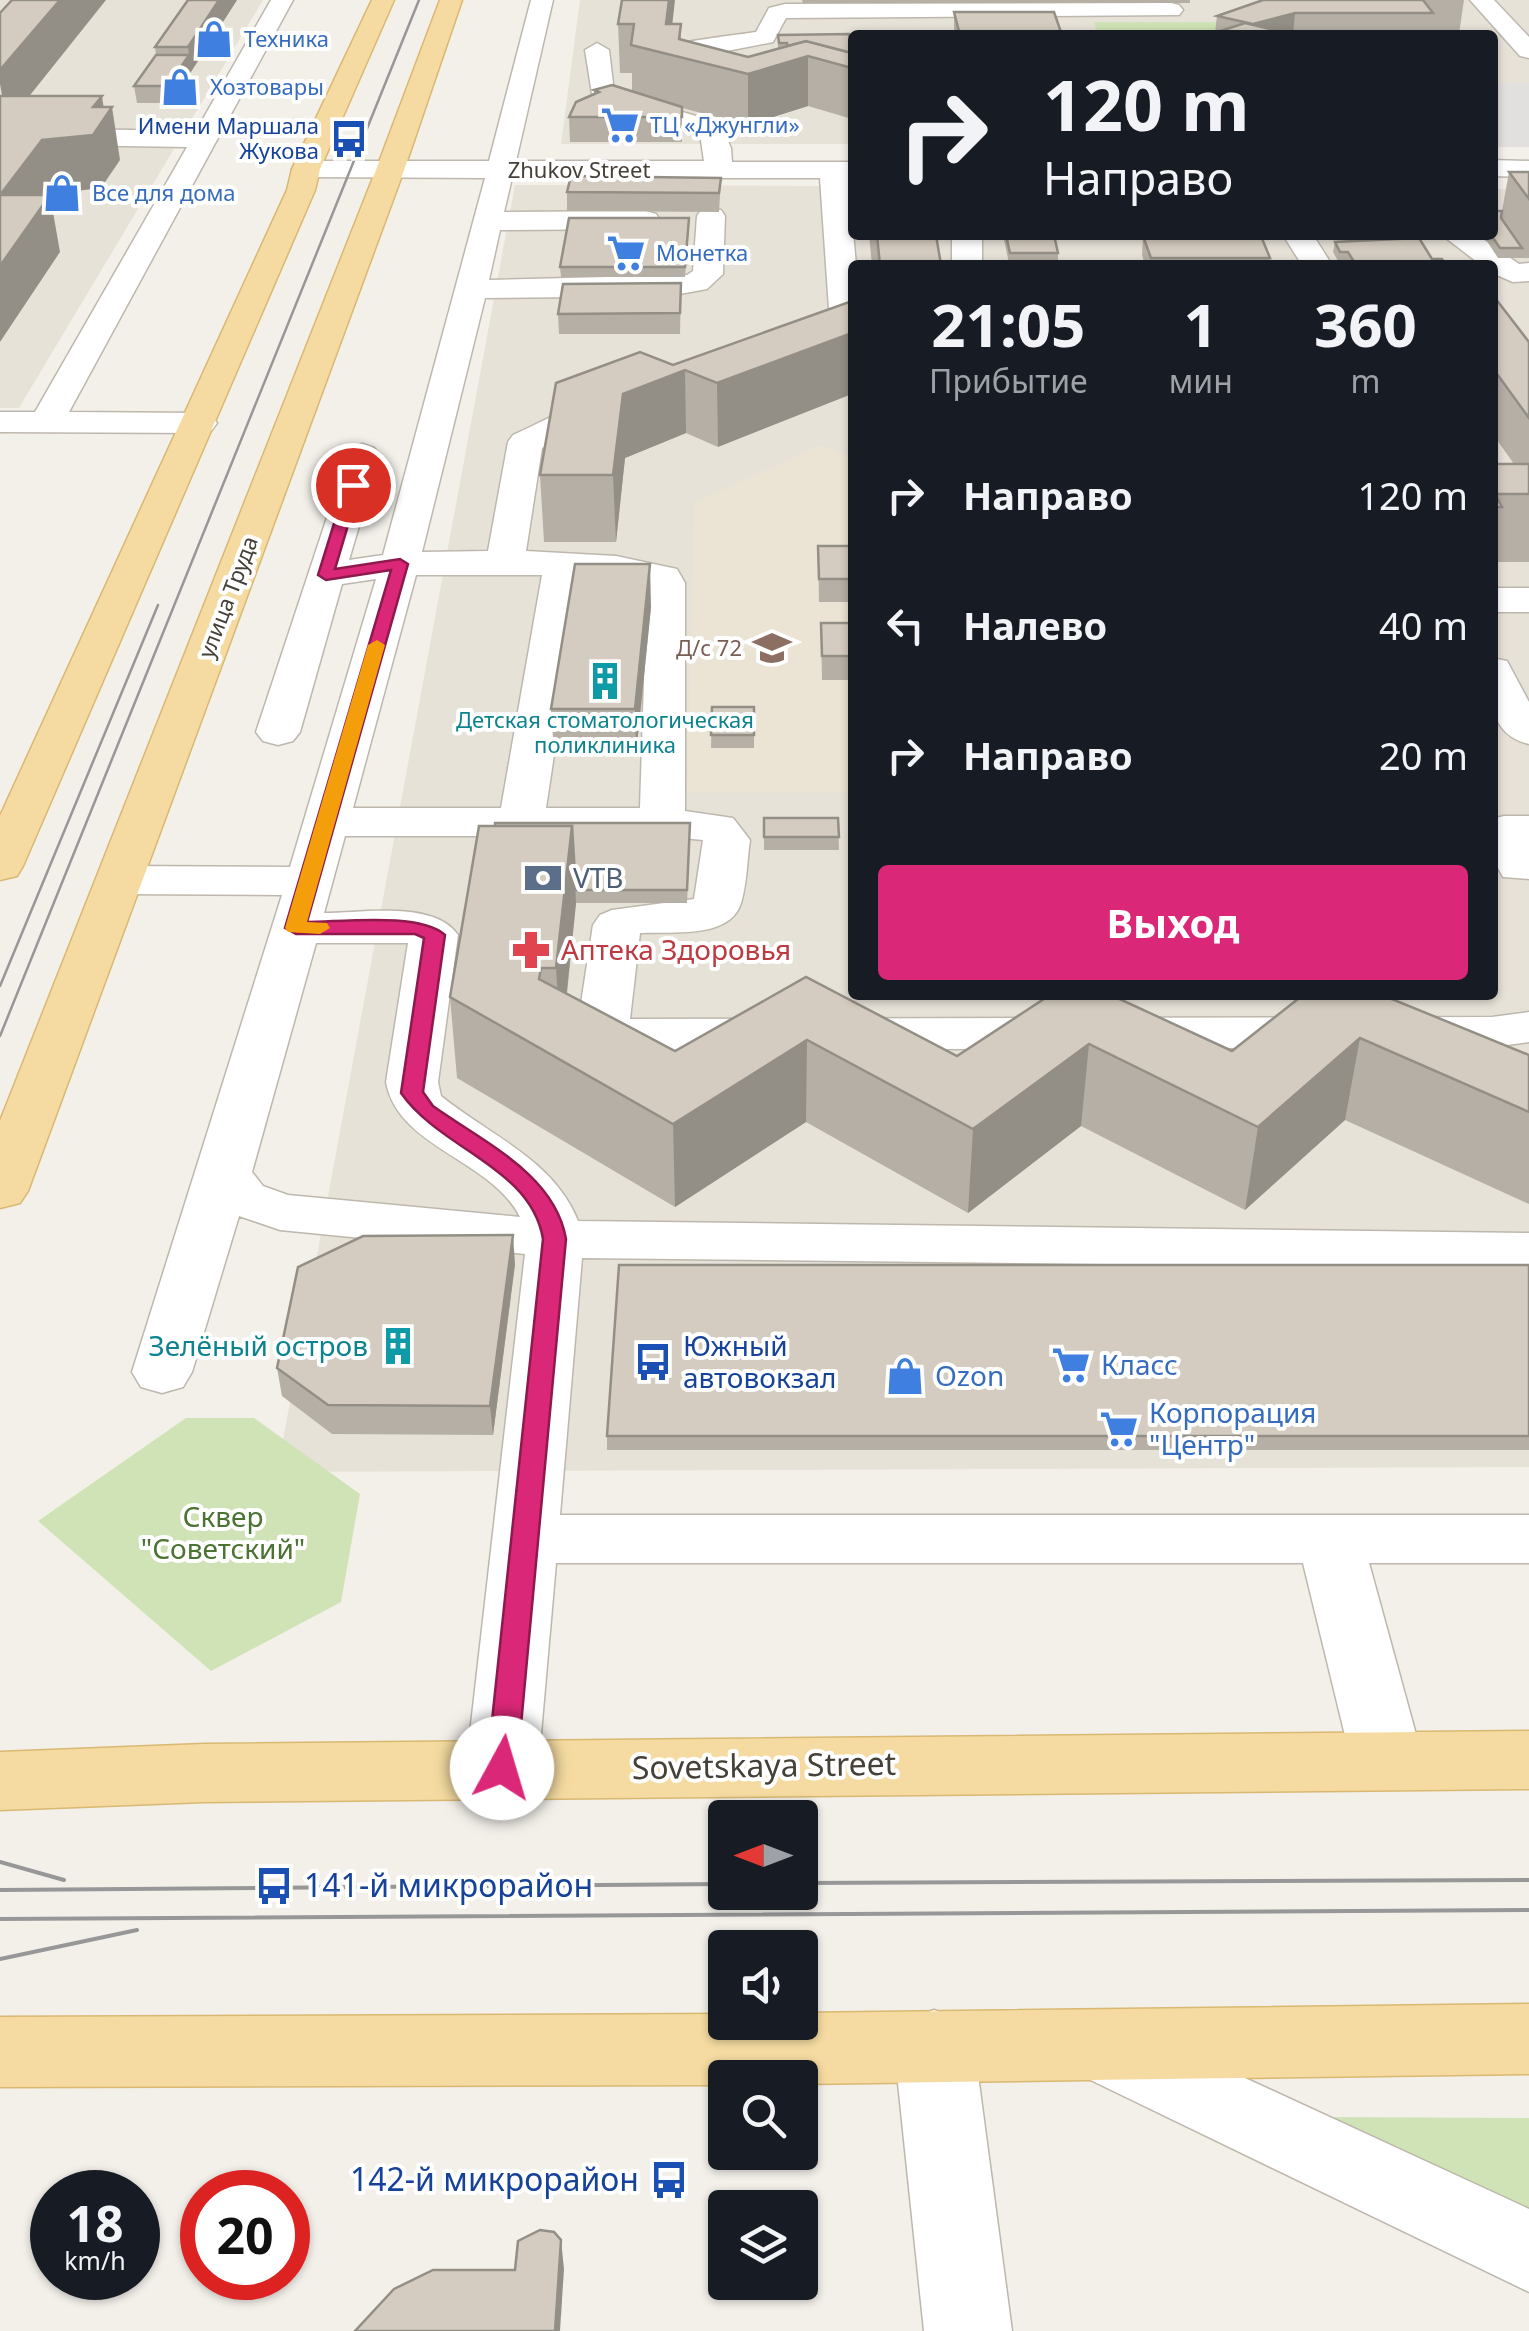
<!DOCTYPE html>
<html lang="ru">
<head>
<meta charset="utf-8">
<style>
	body { margin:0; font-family:"Noto Sans",sans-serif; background:#242831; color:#f1f3f6; height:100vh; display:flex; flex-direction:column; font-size:38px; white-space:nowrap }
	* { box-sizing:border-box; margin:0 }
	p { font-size:32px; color:#9ea1a6 }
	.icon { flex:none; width:55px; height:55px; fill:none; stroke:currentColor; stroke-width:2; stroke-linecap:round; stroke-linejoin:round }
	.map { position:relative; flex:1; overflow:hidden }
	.sheet { position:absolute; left:848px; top:260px; width:650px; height:740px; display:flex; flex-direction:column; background:#171b24; border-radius:10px; box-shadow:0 2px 8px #0004 }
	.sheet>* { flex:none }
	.top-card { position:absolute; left:848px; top:30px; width:650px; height:210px; border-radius:10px; box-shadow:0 2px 8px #0004; background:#171b24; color:#f1f3f6; overflow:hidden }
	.needle { width:65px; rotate:270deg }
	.buttons { position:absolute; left:708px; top:1800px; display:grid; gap:20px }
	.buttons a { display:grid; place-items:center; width:110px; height:110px; border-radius:10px; background:#171b24; box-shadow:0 2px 8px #0004; font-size:50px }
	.speed { position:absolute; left:30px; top:2170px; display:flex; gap:20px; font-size:50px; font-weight:700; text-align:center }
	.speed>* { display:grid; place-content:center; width:130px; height:130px; border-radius:50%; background:#171b24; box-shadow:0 2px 8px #0004; line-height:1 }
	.speed small { font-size:25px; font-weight:400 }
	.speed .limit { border:15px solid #d22; background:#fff; color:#111 }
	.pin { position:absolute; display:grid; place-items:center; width:85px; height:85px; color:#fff; margin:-42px; border:5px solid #fff; border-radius:50%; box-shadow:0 2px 10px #0007 }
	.me { position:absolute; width:110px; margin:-55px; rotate:6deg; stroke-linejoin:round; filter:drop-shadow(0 0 8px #0008) }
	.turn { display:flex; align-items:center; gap:35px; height:210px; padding:0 30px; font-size:45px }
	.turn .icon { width:130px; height:130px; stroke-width:2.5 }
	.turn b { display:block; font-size:70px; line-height:85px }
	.eta { display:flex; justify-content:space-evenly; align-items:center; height:170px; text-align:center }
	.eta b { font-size:60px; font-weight:700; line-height:70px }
	.action { display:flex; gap:20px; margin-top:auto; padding:20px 30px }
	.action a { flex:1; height:115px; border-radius:10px; background:#db2777; color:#fff; font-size:40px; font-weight:700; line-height:115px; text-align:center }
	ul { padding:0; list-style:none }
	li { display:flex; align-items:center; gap:30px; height:130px; padding:0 30px }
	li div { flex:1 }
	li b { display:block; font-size:38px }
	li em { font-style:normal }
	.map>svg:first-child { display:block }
	.residential { fill:#e7e2d8; fill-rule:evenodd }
	.education { fill:#ebe4d5 }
	.green { fill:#d0e3b6 }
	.parking { fill:#e2e0de }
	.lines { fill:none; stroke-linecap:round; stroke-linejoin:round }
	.minor-casing { stroke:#beb7ad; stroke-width:3 }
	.major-casing { stroke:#d9b872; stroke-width:3 }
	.minor { fill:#fff; fill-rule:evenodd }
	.major { fill:#f5dba1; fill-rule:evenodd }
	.tram-far1 { stroke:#979797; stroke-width:2.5 }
	.tram { stroke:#979797; stroke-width:4 }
	.wall { fill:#b6afa5 }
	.shaded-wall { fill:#948f86 }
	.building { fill:#d4ccc0; stroke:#948f86; stroke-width:2.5 }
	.route { fill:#db2777; stroke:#8e194d; stroke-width:2.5 }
	.slow { fill:#f59e0b }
	.labels { text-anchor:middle; stroke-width:8; stroke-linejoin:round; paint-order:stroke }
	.far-shop-label { font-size:22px; fill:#366cbe; stroke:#fff; text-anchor:start }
	.far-transit-label { font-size:22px; fill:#164399; stroke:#fff; text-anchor:end }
	.far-street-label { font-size:22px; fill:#464138; stroke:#fff }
	.far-education-label { font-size:22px; fill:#785e54; stroke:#fff; text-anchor:end }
	.far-culture-label { font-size:22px; fill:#0d838f; stroke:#fff }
	.service-label { font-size:28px; fill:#4e5e75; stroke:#fff; text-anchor:start }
	.health-label { font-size:28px; fill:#be3a42; stroke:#fff; text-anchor:start }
	.culture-label { font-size:28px; fill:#0d838f; stroke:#fff; text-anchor:end }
	.transit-label { font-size:28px; fill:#164399; stroke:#fff; text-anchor:start }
	.shop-label { font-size:28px; fill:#366cbe; stroke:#fff; text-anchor:start }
	.park-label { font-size:28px; fill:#4b7331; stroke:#fff }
	.near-street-label { font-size:32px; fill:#464138; stroke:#fff }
	.near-transit-label { font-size:32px; fill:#164399; stroke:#fff; text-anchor:start }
</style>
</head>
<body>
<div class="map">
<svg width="1529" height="2331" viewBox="0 0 1529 2331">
	<rect width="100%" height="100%" fill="#f3f0ea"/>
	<g class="residential">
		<polygon points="0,0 263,0 19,408 0,408"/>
		<polygon points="580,0 1529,0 1529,144 1493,144 1492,35 852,35 852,144 561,144"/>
		<path d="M515,185L852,186V235H1492L1493,189H1529V1467L277,1472ZM852,265H1492V995H852Z"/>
	</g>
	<polygon class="education" points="819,445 852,458 852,793 687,793 695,503"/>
	<g class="green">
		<polygon points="1094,22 1219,22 1226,35 1098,35"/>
		<polygon points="186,1418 254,1418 360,1494 341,1602 211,1671 38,1521"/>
		<polygon points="1323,2117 1529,2118 1529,2222"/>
	</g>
	<rect class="parking" x="1493" y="83" width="36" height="64"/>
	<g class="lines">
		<g class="minor-casing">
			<g id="minor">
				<polygon points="271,0 293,0 69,412 200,413 212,416 217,423 212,430 200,433 0,432 0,412 35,412 187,147 0,144 0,128 196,131"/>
				<path d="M531,0H553L516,161H704L700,134L602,107L593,100L585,50L597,43L609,50L614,92L720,123L731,148L732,162H852V178H848L856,265H852V353L814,367L802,364L798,357L802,350L831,338L820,178H512L504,212L646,211L656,214L660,220L656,226L646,229L500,230L489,280L687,275L693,271L697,216L701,210H721L725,216L723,274L707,289L669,296L485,298L422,552L488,551L508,442L513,435C546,421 592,391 629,400L634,407L629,414L542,448L526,551L616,556L677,569L685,583V811L733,818L750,840C747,860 747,884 741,903C730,940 668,931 640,933L630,1019L1492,1017L1529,1012V1042L1492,1047L617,1050L599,1046L578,1023L593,925L600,915L612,910L694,899L703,840L662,836H345L324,913C362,913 434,900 458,935L438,1082L441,1096C489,1135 554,1160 578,1221L1529,1233V1269L582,1258L560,1515H1529V1563H1369L1423,1760L1412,1780L1387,1789L1362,1780L1351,1760L1303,1563H556L538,1768L527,1788L502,1797L477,1788L466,1768L525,1254L280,1230L239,1216L192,1372L183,1387L162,1393L141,1387L132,1372L282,895L121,894L104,890L97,880L104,870L121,866L290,867L376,579L342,584L300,732L293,741L278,745L263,741L256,732L350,448L362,444L374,448L380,455L349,560L383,555L485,178L306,177L292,169L306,161H489ZM416,575H542L501,808H353ZM581,576L647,584L640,808H546ZM316,943H408L386,1082C398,1148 491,1159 520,1217L288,1195L263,1186L252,1172Z"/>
				<polygon points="1470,0 1494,0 1529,37 1529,58 1520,56"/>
				<path d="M1171,3L1179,5L1183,10L1179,15L786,18L773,42L691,58L661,55L658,50C665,43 738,35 756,32L769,8L785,4Z"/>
				<polygon points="1492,160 1529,161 1529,177 1492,176"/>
				<rect x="952" y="235" width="30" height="30"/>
				<polygon points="1283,235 1313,235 1332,265 1302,265"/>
				<polygon points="1442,235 1477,235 1519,264 1529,263 1529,281 1513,282 1492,273 1492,265 1481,265"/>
				<rect x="1492" y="588" width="37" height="24"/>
				<path d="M1492,658L1507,661L1529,702V744C1485,733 1492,694 1492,658Z"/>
				<polygon points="1504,816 1529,816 1529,879 1503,877 1492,857 1492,819"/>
				<polygon points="934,2010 962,2020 974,2045 1012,2331 924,2331 894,2045 906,2020"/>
				<polygon points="1102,2012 1529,2209 1529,2292 1074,2072 1062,2047 1074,2022"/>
			</g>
		</g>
		<g class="major-casing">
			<g id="major">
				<polygon points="372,0 394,0 320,169 315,190 23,866 17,876 0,880 0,816 287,190 292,169"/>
				<polygon points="440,0 462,0 404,170 28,1191 20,1203 0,1208 0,1121 376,170"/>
				<polygon points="1529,1731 1529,1789 204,1802 0,1810 0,1752 204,1744"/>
				<polygon points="1529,2004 1529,2074 800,2084 800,2078 725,2078 725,2085 0,2087 0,2017 725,2014 725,2022 800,2022 800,2013"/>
			</g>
		</g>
		<use href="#minor" class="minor"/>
		<use href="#major" class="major"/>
		<g class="tram-far1">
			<polyline points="0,986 158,605"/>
			<polyline points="0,1036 419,0"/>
		</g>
		<g class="tram">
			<polyline points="0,1862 64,1880"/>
			<polyline points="800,1883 1529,1880"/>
			<polyline points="0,1890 725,1884"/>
			<polyline points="0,1919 1529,1910"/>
			<polyline points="0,1959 137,1930"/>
		</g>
	</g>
	<g class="wall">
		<polygon points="237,0 171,103 137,103 134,86 156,55 155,47"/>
		<polygon points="802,0 1190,0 1190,3 803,3"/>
		<polygon points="1263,0 1464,0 1459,34 1208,35 1215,33 1217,16"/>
		<polygon points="954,12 1062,35 955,35 954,28"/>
		<polygon points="618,24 681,24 681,40 748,57 778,49 778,35 852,46 852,119 808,106 748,125 682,108 682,142 570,142 569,117 594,94 594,90 632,92 632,73 620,73"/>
		<polygon points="1509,172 1529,172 1529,258 1498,258 1483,235 1492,235 1502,211"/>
		<polygon points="721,178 719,212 567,211 567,192"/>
		<polygon points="689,228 685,277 561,277 560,267"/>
		<polygon points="869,235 936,235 941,265 872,265"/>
		<polygon points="1003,235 1054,235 1058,253 1058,263 1009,263"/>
		<polygon points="1143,236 1270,258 1269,265 1145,265 1142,255"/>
		<polygon points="1335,242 1432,259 1446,265 1349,265 1347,261 1338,261 1333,252"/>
		<polygon points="681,283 680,334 559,334 558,314"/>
		<polygon points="1492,294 1529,342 1529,562 1492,562 1492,464 1514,464 1492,433"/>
		<polygon points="852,301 718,447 686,433 625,458 616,542 544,542 540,475 673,365"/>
		<polygon points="818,546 852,546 852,602 819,602"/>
		<polygon points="651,607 636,755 554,754 551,709"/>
		<polygon points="821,623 852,623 852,680 822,680"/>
		<polygon points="712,707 754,707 754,748 711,748"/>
		<polygon points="764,818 838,818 839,850 764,850"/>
		<polygon points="479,826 690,836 687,903 576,903 567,994 675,1051 806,977 957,1056 1050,995 1232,1051 1303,995 1529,1055 1529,1204 1345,1120 1245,1210 1081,1126 968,1213 806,1122 675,1207 457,1078 450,997"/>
		<polygon points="515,1264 493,1435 332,1434 282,1396 277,1368"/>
		<polygon points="1529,1265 1529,1450 607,1450 607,1436"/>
	</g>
	<g class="shaded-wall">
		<polygon points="60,0 106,0 7,124 0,84 0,70"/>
		<polygon points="219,0 237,0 171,103 168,86 189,55 188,47"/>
		<polygon points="669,0 675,0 669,54 666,24"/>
		<polygon points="1295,13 1293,35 1252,35 1253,24"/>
		<polygon points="808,56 808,106 748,125 748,74"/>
		<polygon points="102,96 105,117 112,107 120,160 101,188 51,194 23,233 50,195 60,252 0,342 0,195 42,140 93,107"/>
		<polygon points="852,333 852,394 718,447 717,383"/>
		<polygon points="685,370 686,433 625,458 616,542 613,475 623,394"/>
		<polygon points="650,564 651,607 636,755 635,709"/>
		<polygon points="572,826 576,903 561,1048 556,968"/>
		<polygon points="1360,1038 1345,1120 1245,1210 1258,1127"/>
		<polygon points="807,1040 806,1122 675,1207 673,1124"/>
		<polygon points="1089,1044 1081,1126 968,1213 973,1129"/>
		<polygon points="513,1235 515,1264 493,1435 490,1406"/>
		<polygon points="561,2240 564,2269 560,2331 555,2331"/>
	</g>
	<g class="building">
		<polygon points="12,0 60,0 0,70 0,13"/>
		<polygon points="188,0 219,0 188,47 155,47"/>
		<polygon points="622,0 669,0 666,24 681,24 679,39 748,57 806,41 852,53 852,68 808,56 748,74 631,45 634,24 618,24"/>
		<polygon points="1263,0 1423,0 1433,13 1295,13 1253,24 1217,16"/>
		<polygon points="954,12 1054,12 1062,35 960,35"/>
		<polygon points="1245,23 1282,32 1273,35 1208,35"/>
		<polygon points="849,34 852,53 806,41 787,46 787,43 779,43 778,35"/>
		<polygon points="156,55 189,55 168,86 134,86"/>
		<polygon points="612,85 682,107 682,117 569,117 576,102 599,92 594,90"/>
		<polygon points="0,96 102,96 93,107 112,107 93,135 42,140 0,195"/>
		<polygon points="1509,172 1529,172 1529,199"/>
		<polygon points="571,176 721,178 719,193 567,192"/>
		<polygon points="0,195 50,195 0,266"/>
		<polygon points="1492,211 1502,211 1501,218 1522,248 1500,248 1491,235 1492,235"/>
		<polygon points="569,218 689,218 685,267 560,267"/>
		<polygon points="877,235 936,235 941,265 880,265"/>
		<polygon points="1006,235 1054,235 1058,253 1010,253"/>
		<polygon points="1143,236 1261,236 1270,258 1151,258"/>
		<polygon points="1419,238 1432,259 1442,259 1446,265 1356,265 1348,252 1340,252 1335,242"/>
		<polygon points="681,283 680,313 558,314 563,284"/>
		<polygon points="1492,294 1529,342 1529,418 1492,367"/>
		<polygon points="852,301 852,333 717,383 685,370 623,394 613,475 540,475 556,383 640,352 673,365"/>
		<polygon points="1492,464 1529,464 1529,494 1495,494 1502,507 1492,507"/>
		<polygon points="818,546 852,546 852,579 819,579"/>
		<polygon points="575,564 650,564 635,709 551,709"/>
		<polygon points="821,623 852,623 852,656 822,656"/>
		<polygon points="712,707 754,707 754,735 711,735"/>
		<polygon points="764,818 838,818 839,837 764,837"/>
		<polygon points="495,823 690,823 687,890 576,890 572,826 495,826"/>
		<polygon points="479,826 572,826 556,968 541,968 539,979 675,1051 806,977 957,1056 1050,995 1111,995 1232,1051 1303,995 1382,995 1529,1055 1529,1112 1360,1038 1258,1127 1089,1044 973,1129 807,1040 673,1124 450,997"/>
		<polygon points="513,1235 490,1406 328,1405 277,1368 298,1267 363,1236"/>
		<polygon points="619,1265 1529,1265 1529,1436 607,1436"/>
		<polygon points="540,2230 554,2232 561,2240 555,2331 355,2331 394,2289 433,2270 515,2270 518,2241"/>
	</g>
	<path class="route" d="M353,481L360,485L335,569L400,559L408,564L307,922C341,922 420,912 445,935L423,1092L433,1106C483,1142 555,1174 566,1239L517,1768L512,1777L502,1780L491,1777L487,1768L543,1239C531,1167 441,1150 401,1093L424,938L415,934H296L285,928L391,570L326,580L318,575L346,485Z"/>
	<polygon class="slow" points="377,640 385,645 307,922 327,923 330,928 320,934 288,932 285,928 368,645"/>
	<defs>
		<g id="shop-bare" transform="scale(3)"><path d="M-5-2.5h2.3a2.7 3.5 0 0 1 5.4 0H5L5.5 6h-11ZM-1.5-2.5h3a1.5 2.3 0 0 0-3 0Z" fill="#3f7fe0" stroke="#fff" stroke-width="2.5" paint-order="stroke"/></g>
		<g id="supermarket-bare" transform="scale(3)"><path d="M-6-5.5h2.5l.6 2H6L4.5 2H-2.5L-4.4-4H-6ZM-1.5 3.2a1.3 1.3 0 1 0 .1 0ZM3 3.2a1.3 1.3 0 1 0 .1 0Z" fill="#3f7fe0" stroke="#fff" stroke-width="2.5" paint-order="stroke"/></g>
		<g id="bus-bare" transform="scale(3)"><path d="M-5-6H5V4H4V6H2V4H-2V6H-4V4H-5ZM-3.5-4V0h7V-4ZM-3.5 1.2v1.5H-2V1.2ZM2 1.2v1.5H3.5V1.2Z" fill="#1a4fb4" stroke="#fff" stroke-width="2.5" paint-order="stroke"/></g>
		<g id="school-bare" transform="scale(3)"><path d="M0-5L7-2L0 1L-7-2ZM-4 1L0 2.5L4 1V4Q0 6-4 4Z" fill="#8d6e63" stroke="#fff" stroke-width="2.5" paint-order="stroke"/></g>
		<g id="building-bare" transform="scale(3)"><path d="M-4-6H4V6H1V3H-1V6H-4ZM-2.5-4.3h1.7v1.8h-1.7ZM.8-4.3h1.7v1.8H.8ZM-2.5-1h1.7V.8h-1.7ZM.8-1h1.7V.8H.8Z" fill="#0f9aa8" stroke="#fff" stroke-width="2.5" paint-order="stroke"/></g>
		<g id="bank-bare" transform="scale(3)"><path d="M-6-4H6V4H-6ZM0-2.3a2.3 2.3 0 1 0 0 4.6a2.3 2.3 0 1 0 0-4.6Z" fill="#5c6f8a" stroke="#fff" stroke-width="2.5" paint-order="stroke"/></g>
		<g id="pharmacy-bare" transform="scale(3)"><path d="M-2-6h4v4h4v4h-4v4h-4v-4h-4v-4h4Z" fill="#e0444e" stroke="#fff" stroke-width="2.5" paint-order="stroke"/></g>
	</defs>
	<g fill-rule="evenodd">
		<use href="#shop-bare" x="214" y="39"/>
		<use href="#shop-bare" x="180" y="87"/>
		<use href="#supermarket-bare" x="620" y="125"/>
		<use href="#bus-bare" x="349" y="139"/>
		<use href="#shop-bare" x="62" y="193"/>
		<use href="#supermarket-bare" x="626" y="253"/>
		<use href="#school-bare" x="772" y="648"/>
		<use href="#building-bare" x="605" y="681"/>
		<use href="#bank-bare" x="543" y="878"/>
		<use href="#pharmacy-bare" x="531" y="950"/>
		<use href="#building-bare" x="398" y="1346"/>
		<use href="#bus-bare" x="653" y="1362"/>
		<use href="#supermarket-bare" x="1071" y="1365"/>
		<use href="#shop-bare" x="905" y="1376"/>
		<use href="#supermarket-bare" x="1119" y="1429"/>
		<use href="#bus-bare" x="274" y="1886"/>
		<use href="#bus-bare" x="669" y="2180"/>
	</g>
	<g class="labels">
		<g class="far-shop-label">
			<text x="244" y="47">Техника</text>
			<text x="210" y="95">Хозтовары</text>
			<text x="650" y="133">ТЦ «Джунгли»</text>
			<text x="92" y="201">Все для дома</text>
			<text x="656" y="261">Монетка</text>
		</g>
		<g class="far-transit-label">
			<text x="319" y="134">Имени Маршала<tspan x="319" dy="25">Жукова</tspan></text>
		</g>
		<g class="far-street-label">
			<text x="579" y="178">Zhukov Street</text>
			<text transform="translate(228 597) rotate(-69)" y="8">улица Труда</text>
		</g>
		<g class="far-education-label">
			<text x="742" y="656">Д/с 72</text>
		</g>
		<g class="far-culture-label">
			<text x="605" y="728">Детская стоматологическая<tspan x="605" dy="25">поликлиника</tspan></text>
		</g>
		<g class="service-label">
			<text x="573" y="888">VTB</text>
		</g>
		<g class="health-label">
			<text x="561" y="960">Аптека Здоровья</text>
		</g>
		<g class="culture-label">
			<text x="368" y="1356">Зелёный остров</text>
		</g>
		<g class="transit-label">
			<text x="683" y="1356">Южный<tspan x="683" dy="32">автовокзал</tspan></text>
		</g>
		<g class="shop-label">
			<text x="1101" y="1375">Класс</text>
			<text x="935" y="1386">Ozon</text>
			<text x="1149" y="1423">Корпорация<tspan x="1149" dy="32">"Центр"</tspan></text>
		</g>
		<g class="park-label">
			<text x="223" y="1527">Сквер<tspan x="223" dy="32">"Советский"</tspan></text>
		</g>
		<g class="near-street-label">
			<text transform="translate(764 1766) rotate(-1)" y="11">Sovetskaya Street</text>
		</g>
		<g class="near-transit-label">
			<text x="304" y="1897">141-й микрорайон</text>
			<text x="639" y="2191" text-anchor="end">142-й микрорайон</text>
		</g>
	</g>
</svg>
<div class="buttons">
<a><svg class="needle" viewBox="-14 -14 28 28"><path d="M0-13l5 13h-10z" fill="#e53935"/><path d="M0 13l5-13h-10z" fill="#9ea1a6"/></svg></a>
<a><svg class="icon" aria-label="sound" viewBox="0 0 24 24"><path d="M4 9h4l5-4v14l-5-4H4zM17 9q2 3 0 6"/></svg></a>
<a><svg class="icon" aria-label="search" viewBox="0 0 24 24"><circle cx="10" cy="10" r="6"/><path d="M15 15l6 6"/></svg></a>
<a><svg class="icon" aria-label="layers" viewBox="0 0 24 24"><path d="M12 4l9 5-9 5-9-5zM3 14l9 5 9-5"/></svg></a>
</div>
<div class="speed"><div>18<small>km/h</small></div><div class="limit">20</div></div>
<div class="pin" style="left:353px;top:485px;background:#d93025"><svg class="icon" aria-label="arrive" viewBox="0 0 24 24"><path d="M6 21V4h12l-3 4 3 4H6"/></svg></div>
<svg class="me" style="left:502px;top:1768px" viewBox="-20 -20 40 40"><circle r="19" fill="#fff"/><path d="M0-13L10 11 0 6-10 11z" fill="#db2777"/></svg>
<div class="top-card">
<div class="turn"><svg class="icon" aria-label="right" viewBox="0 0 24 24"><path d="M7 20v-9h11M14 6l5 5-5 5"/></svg><div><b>120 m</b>Направо</div></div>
</div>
<section class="sheet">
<div class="eta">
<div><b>21:05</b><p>Прибытие</p></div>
<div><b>1</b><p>мин</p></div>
<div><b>360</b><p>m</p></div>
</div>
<ul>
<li><svg class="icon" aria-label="right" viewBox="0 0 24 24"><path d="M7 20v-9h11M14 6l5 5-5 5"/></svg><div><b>Направо</b></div><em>120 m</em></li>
<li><svg class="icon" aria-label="left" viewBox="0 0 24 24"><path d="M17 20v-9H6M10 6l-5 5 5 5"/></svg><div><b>Налево</b></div><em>40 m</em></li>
<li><svg class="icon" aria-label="right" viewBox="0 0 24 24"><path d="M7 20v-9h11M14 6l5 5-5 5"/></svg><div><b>Направо</b></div><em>20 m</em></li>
</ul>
<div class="action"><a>Выход</a></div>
</section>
</div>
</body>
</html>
